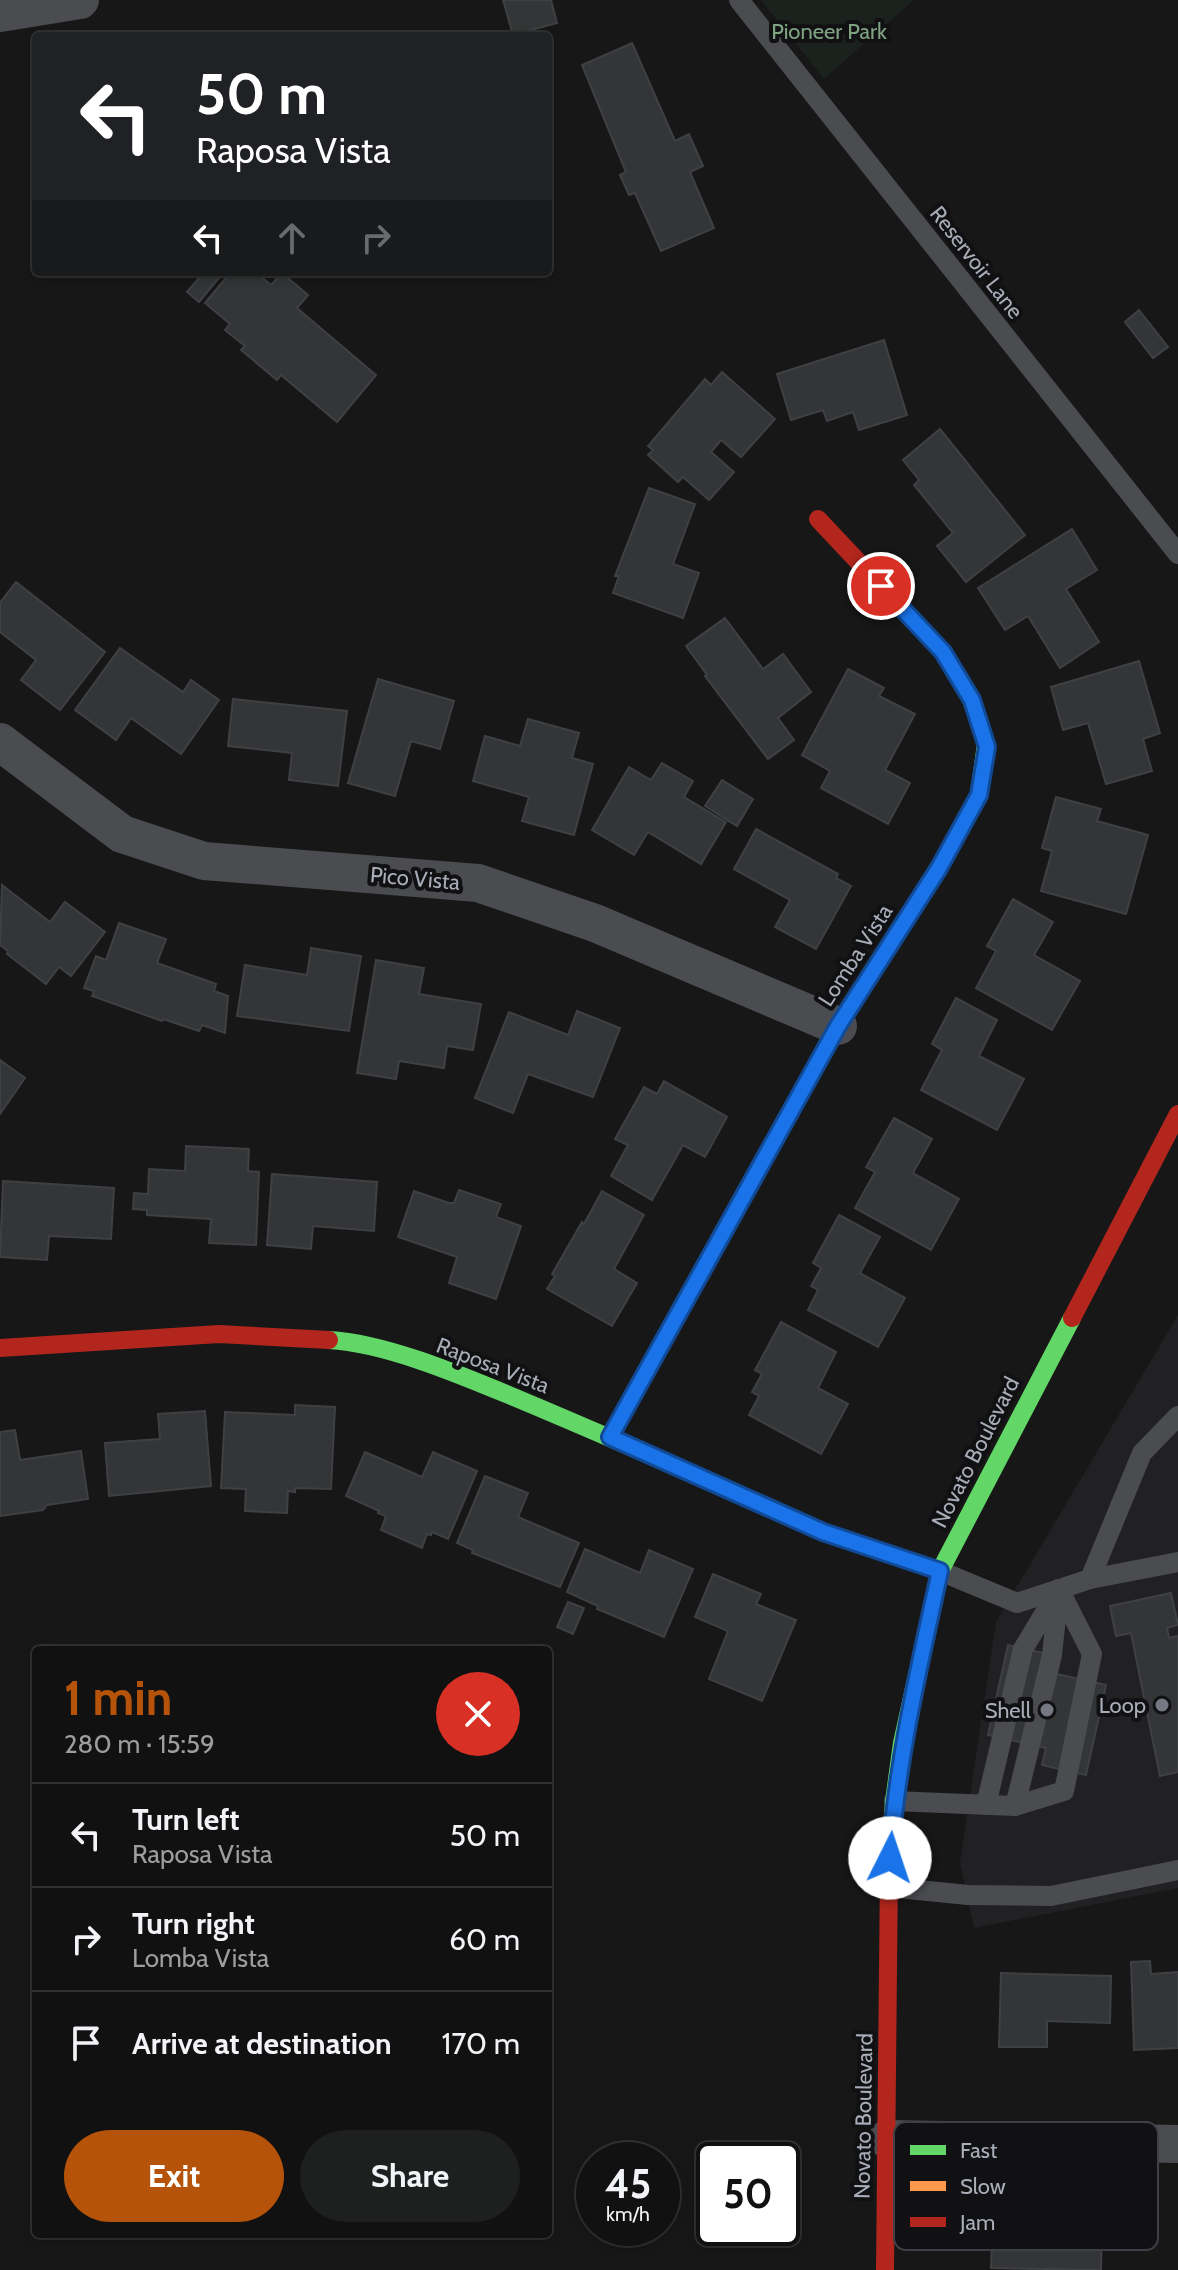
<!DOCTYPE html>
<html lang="en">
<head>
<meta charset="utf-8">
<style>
	body { margin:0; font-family:Cabin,sans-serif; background:#1e1f1f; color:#f1f3f6; height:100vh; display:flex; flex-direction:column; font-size:30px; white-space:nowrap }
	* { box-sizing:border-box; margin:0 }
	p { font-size:26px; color:#9c9d9f }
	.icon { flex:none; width:44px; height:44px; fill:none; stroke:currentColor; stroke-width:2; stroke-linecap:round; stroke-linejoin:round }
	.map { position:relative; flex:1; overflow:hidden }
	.details { position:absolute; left:32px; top:1646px; width:520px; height:592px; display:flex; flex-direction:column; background:#111; border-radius:8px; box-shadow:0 4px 12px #0003,0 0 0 2px #303131 }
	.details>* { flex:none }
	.hud { position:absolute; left:32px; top:32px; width:520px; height:244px; border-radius:8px; box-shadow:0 4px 12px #0003,0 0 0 2px #303131; background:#202124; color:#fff; overflow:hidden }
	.speed { position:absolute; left:576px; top:2142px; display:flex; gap:16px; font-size:40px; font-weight:700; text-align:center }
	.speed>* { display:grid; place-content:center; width:104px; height:104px; border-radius:50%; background:#111; box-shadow:0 4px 12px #0003,0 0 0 2px #303131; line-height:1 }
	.speed small { font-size:20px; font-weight:400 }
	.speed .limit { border:4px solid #111; border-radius:12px; background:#fff; color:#111 }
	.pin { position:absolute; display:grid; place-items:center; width:68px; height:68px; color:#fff; margin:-34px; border:4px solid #fff; border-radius:50%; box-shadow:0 2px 8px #0007 }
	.me { position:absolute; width:88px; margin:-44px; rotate:4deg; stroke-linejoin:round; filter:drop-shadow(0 0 6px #0008) }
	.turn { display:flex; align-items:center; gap:28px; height:168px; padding:0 32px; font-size:36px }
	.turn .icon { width:104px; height:104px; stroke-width:2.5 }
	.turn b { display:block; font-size:56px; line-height:68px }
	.lanes { display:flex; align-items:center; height:76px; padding:0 32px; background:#0003; justify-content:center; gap:40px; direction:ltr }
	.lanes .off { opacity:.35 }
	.round { display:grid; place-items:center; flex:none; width:84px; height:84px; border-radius:42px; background:#1e1f1f }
	.headline { display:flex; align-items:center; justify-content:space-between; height:136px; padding:0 32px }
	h1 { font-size:48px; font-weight:700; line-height:60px; color:#b45309 }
	.action { display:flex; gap:16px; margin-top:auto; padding:16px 32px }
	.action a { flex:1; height:92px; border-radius:48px; background:#b45309; color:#fff; font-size:32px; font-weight:700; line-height:92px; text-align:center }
	.action a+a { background:#1e1f1f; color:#f1f3f6 }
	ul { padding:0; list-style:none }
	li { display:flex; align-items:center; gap:24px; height:104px; padding:0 32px; border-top:2px solid #303131 }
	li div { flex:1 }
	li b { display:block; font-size:30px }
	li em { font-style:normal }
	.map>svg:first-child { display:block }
	.built { fill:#212124 }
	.green { fill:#1b211c }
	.building { fill:#343537; stroke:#3f4043; stroke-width:2 }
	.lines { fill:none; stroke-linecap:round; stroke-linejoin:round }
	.lane { stroke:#4b4c50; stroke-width:20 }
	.street { stroke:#4b4c50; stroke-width:38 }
	.fast { stroke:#63d668; stroke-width:18 }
	.slow { stroke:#ff974d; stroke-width:18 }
	.jam { stroke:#b3261e; stroke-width:18 }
	.route-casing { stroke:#114b97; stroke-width:20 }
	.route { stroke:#1a73e8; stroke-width:14 }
	.poi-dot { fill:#757880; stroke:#111113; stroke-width:3 }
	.labels { text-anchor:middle; stroke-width:8; stroke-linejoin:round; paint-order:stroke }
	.park-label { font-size:22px; fill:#7fa381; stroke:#111113 }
	.street-label { font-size:22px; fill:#a8adb8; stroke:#111113 }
	.poi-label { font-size:22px; fill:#a8adb8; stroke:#111113; text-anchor:end }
	.key { fill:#111113; stroke:#3e4045; stroke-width:2 }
	.key-label { font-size:22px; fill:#a8adb8 }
</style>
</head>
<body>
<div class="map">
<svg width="1178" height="2270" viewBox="0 0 1178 2270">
	<rect width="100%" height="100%" fill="#171717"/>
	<polygon class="built" points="1178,1315 1178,1888 974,1928 960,1862 996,1622"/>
	<polygon class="green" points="761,0 914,0 824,79"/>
	<g class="building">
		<polygon points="503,0 551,0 557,23 513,35"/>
		<polygon points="632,43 675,141 689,134 703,166 690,172 714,228 661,251 635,193 629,195 620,175 626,172 582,65"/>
		<polygon points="204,272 223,273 199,302 187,292"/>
		<polygon points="231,272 255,272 271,285 282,273 308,295 297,308 376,375 337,422 281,375 277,380 241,350 245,346 225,330 230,324 205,303"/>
		<polygon points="1139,310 1168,347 1153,358 1125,322"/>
		<polygon points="884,340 907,415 859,430 853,412 827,421 823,410 791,420 777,374"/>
		<polygon points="722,372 775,419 741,457 721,440 711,452 734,472 709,500 683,477 678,482 648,455 653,450 648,446 705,379 711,385"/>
		<polygon points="940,429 1025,535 966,582 937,546 953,533 914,485 919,480 903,460"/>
		<polygon points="649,488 695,504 673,564 699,573 683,618 613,593 619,576 615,576"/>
		<polygon points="1072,529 1097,570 1066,589 1099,642 1060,668 1028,616 1005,630 978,588"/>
		<polygon points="16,582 105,652 60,710 21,680 36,660 0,632 0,603"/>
		<polygon points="725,618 763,669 783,654 811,692 778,718 794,740 768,759 705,676 707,675 686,646"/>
		<polygon points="120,648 183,692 191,680 219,700 181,754 131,718 116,740 75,710"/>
		<polygon points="1139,661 1160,733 1143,739 1152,771 1106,784 1088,723 1063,730 1051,687"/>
		<polygon points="848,669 884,688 879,696 915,714 885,770 910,783 888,824 821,788 830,771 802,755"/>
		<polygon points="378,679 454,701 440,749 411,741 395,796 348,783"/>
		<polygon points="233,699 347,711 338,786 289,780 292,753 228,746"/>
		<polygon points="528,719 579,733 572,758 593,764 574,835 522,821 529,797 473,781 485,736 520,746"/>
		<polygon points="662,763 693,781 684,797 726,822 701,864 648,832 634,855 592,830 629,767 651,780"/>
		<polygon points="722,780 753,799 737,826 705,806"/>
		<polygon points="1056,797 1101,809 1097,821 1148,835 1126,914 1041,891 1052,851 1042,848"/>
		<polygon points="756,829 838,874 836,878 851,886 816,949 775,927 790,900 734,869"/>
		<polygon points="2,885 50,922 65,902 105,932 71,976 59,967 46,984 7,954 8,951 0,945"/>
		<polygon points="1013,899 1053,922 1034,955 1080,981 1052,1030 976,988 996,951 987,946"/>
		<polygon points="119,923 166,939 157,963 216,984 214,991 228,996 225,1033 202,1025 199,1031 163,1019 162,1021 92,996 94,991 84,988 96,956 106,960"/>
		<polygon points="311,948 361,956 349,1031 237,1016 245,965 307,975"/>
		<polygon points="376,960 424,968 419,994 481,1004 473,1050 447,1046 444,1068 399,1061 396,1079 357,1073"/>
		<polygon points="956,998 997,1020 979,1056 1024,1079 997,1130 921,1090 942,1050 932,1044"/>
		<polygon points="577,1011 620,1028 593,1097 528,1074 513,1113 475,1098 509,1012 568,1035"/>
		<polygon points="0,1060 25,1078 0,1114"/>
		<polygon points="664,1081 727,1117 705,1157 683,1145 652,1200 611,1176 628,1145 615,1139 644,1087 657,1094"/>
		<polygon points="894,1118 932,1139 913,1173 959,1199 931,1250 855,1208 875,1172 866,1167"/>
		<polygon points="186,1146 249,1149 248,1171 259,1172 256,1245 209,1243 211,1219 147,1215 147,1210 133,1209 134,1193 148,1194 149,1169 185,1171"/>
		<polygon points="272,1174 377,1182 374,1231 313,1226 311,1249 267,1245"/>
		<polygon points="3,1181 114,1188 111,1239 49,1236 47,1260 0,1257"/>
		<polygon points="459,1190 501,1204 496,1217 521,1226 496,1299 449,1283 457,1257 398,1237 414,1191 449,1203 454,1203"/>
		<polygon points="602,1191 644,1215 614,1269 637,1283 612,1326 547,1289 555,1276 552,1274 582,1222 584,1224"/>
		<polygon points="839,1215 880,1237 860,1273 905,1298 878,1347 808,1310 818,1290 811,1286 821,1268 813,1263"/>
		<polygon points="781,1322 836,1352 818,1388 848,1404 821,1454 749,1415 759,1396 752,1392 762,1374 755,1370"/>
		<polygon points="295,1405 335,1407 331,1489 295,1488 295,1492 288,1491 287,1513 245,1511 246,1489 221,1488 225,1412 295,1415"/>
		<polygon points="205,1411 211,1486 109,1496 105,1443 160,1439 158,1414"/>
		<polygon points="15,1430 20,1460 81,1451 88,1499 47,1505 43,1510 0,1516 0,1432"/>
		<polygon points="365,1452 422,1477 433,1452 477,1471 448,1539 432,1532 431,1535 427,1534 422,1548 381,1530 386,1516 378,1513 379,1511 346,1496"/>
		<polygon points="485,1476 528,1493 518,1517 579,1543 560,1587 472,1553 473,1550 457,1543"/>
		<polygon points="585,1549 640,1573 649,1550 693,1569 664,1637 597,1609 598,1606 567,1592"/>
		<polygon points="713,1574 761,1594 756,1604 796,1620 762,1701 709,1679 728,1631 695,1617"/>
		<polygon points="1171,1593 1178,1625 1167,1628 1169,1638 1178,1636 1178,1772 1160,1776 1131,1633 1116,1636 1110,1606"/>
		<polygon points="568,1602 584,1608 573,1634 557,1627"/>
		<polygon points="1008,1645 1052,1655 1048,1672 1106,1685 1086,1775 1042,1765 1046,1748 988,1735"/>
		<polygon points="1150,1961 1151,1974 1178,1972 1178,2048 1134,2050 1131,1962"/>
		<polygon points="1001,1973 1111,1976 1110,2023 1047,2021 1047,2047 999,2047"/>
		<polygon points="994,2194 1042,2196 1041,2223 1102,2225 1101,2270 991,2268"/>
	</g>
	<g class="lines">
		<g class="lane">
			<polyline points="739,0 1178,554"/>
			<polyline points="940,1571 1017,1603 1090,1579 1178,1562"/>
			<polyline points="1090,1579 1142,1453 1178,1416"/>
			<polyline points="894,1801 1015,1806 1052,1655 1059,1589"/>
			<polyline points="986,1805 1023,1649 1055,1596"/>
			<polyline points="1015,1806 1064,1791 1092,1654 1059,1589"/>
			<polyline points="888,1887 968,1895 1051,1896 1178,1870"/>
		</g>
		<g class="street">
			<polyline points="0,13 80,0"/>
			<polyline points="0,742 122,834 204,861 478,883 595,923 838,1026"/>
			<polyline points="887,2139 1178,2144"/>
		</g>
		<g class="fast">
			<path d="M329,1340C386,1343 463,1376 516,1398C609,1437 700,1477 792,1518"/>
			<polyline points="610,1437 838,1026 939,868 979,795 986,744"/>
			<polyline points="889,1869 894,1801 902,1743 940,1571 1072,1318"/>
		</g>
		<polyline class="slow" points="792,1518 823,1532 940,1571"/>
		<g class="jam">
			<polyline points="818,519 943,652 972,700 986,744"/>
			<polyline points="1072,1318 1178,1114"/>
			<polyline points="0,1348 219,1334 329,1340"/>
			<polyline points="885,2270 889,1869"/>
		</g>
	</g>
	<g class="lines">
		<g class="route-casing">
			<path id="route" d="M881,586L943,652L972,700L987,747L979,795L939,868L838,1026L610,1437L823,1532L940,1571C919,1668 897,1759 890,1858"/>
		</g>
		<use href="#route" class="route"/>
	</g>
	<g class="poi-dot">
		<circle cx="1162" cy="1705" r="8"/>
		<circle cx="1047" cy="1710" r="8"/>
	</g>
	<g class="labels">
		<g class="park-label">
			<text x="829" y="39">Pioneer Park</text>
		</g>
		<g class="street-label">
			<text transform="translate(977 262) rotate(52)" y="8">Reservoir Lane</text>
			<text transform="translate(415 878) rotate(5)" y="8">Pico Vista</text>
			<text transform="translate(855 955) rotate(-57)" y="8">Lomba Vista</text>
			<text transform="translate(493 1365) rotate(21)" y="8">Raposa Vista</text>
			<text transform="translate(975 1452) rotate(-63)" y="8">Novato Boulevard</text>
			<text transform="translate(863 2116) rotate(-89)" y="8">Novato Boulevard</text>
		</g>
		<g class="poi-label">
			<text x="1146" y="1713">Loop</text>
			<text x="1031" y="1718">Shell</text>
		</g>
	</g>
	<rect x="894" y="2122" width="264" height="128" rx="12" class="key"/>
	<rect x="910" y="2145" width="36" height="10" fill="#63d668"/>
	<rect x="910" y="2181" width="36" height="10" fill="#ff974d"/>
	<rect x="910" y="2217" width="36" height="10" fill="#b3261e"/>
	<g class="key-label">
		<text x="960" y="2158">Fast</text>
		<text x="960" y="2194">Slow</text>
		<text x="960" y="2230">Jam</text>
	</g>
</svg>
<div class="speed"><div>45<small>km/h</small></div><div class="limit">50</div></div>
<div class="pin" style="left:881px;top:586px;background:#d93025"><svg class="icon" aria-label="arrive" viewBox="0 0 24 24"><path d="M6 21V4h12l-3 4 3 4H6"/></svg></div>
<svg class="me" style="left:890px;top:1858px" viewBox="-20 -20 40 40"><circle r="19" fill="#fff"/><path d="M0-13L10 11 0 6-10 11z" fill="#1a73e8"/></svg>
<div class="hud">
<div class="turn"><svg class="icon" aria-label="left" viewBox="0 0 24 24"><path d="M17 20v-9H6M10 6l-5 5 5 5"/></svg><div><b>50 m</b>Raposa Vista</div></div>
<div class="lanes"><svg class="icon" aria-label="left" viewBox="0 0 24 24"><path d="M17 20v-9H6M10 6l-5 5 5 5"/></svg><svg class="icon off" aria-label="ahead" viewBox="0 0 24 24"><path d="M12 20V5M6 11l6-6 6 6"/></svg><svg class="icon off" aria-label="right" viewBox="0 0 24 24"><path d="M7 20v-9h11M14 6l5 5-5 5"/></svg></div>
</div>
<section class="details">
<div class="headline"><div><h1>1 min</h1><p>280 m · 15:59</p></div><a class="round" style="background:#d93025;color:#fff"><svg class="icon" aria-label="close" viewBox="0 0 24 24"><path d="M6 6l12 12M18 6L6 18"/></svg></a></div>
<ul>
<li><svg class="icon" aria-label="left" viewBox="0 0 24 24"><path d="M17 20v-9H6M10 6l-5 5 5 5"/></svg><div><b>Turn left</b><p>Raposa Vista</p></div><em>50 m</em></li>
<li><svg class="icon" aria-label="right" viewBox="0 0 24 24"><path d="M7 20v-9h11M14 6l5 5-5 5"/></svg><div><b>Turn right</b><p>Lomba Vista</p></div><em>60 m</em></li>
<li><svg class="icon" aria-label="arrive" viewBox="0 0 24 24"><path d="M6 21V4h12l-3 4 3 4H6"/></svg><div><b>Arrive at destination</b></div><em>170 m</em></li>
</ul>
<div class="action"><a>Exit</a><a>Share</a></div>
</section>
</div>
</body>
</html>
